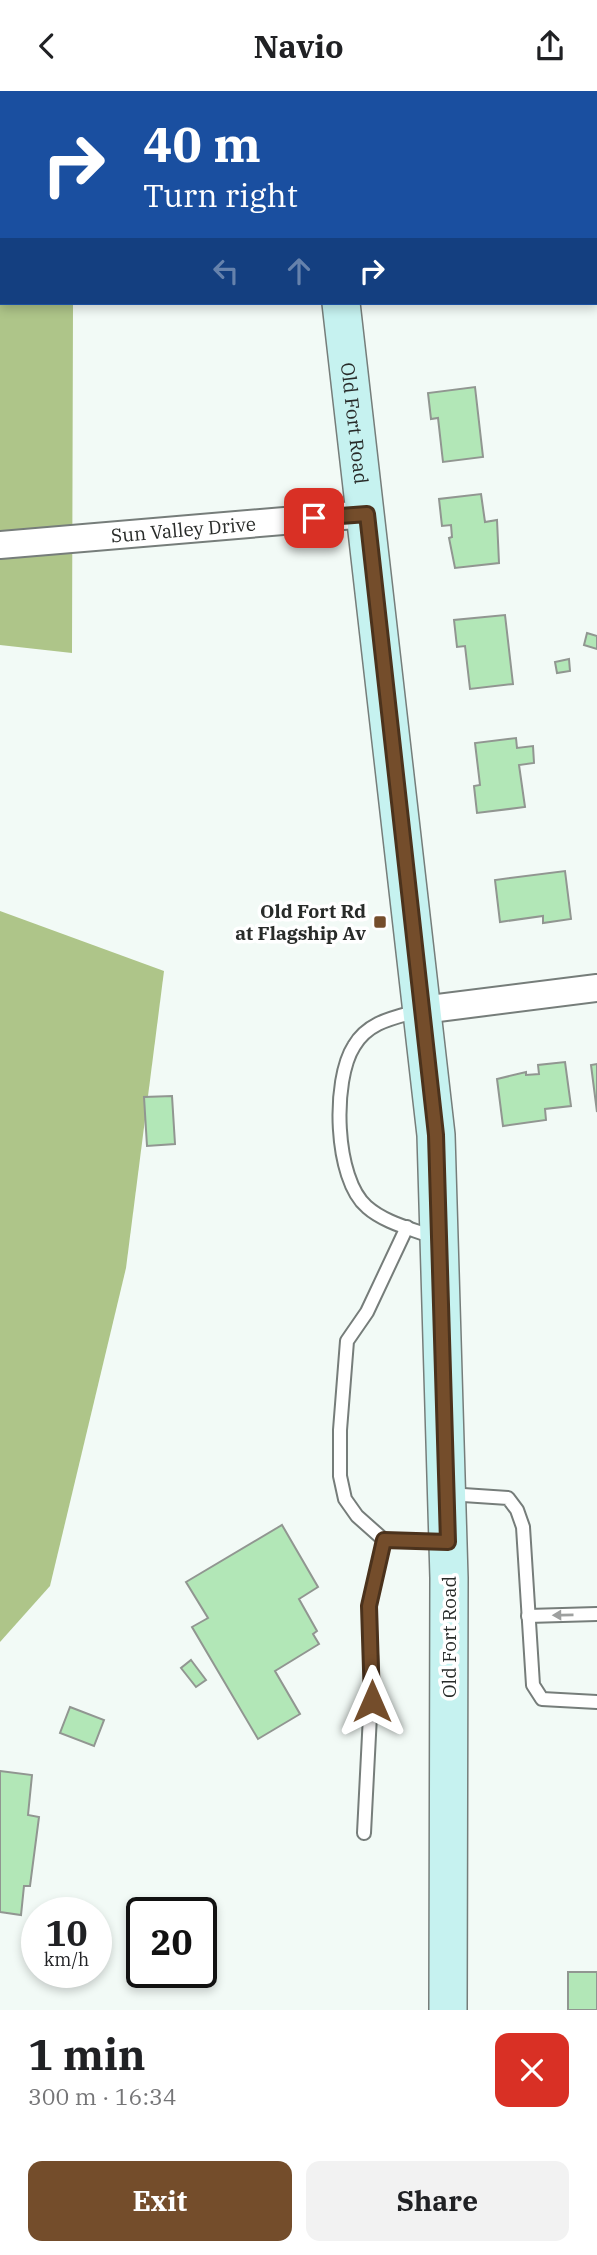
<!DOCTYPE html>
<html lang="en">
<head>
<meta charset="utf-8">
<style>
	body { margin:0; font-family:"IBM Plex Serif",serif; background:#f2f2f2; color:#202124; height:100vh; display:flex; flex-direction:column; font-size:26px; white-space:nowrap }
	* { box-sizing:border-box; margin:0 }
	p { font-size:23px; color:#757577 }
	.icon { flex:none; width:38px; height:38px; fill:none; stroke:currentColor; stroke-width:2; stroke-linecap:round; stroke-linejoin:round }
	.map { position:relative; height:1919px; overflow:hidden }
	.details { display:flex; flex-direction:column; background:#fff; flex:1 }
	.details>* { flex:none }
	.guide { position:absolute; left:0px; top:0px; width:598px; height:214px; box-shadow:0 4px 10px #0003; background:#1a4fa0; color:#fff; overflow:hidden }
	.speed { position:absolute; left:21px; top:1806px; display:flex; gap:14px; font-size:35px; font-weight:700; text-align:center }
	.speed>* { display:grid; place-content:center; width:91px; height:91px; border-radius:50%; background:#fff; box-shadow:0 4px 10px #0003; line-height:1 }
	.speed small { font-size:18px; font-weight:400 }
	.speed .limit { border:4px solid #111; border-radius:10px; background:#fff; color:#111 }
	.pin { position:absolute; display:grid; place-items:center; width:60px; height:60px; color:#fff; margin:-30px; border-radius:14px; box-shadow:0 4px 10px #0006 }
	.me { position:absolute; width:77px; margin:-38px; rotate:0deg; stroke-linejoin:round; filter:drop-shadow(0 0 5px #0008) }
	.turn { display:flex; align-items:center; gap:24px; height:147px; padding:0 28px; font-size:32px }
	.turn .icon { width:91px; height:91px; stroke-width:2.5 }
	.turn b { display:block; font-size:49px; line-height:60px }
	.lanes { display:flex; align-items:center; height:66px; padding:0 28px; background:#0003; justify-content:center; gap:35px; direction:ltr }
	.lanes .off { opacity:.35 }
	.round { display:grid; place-items:center; flex:none; width:74px; height:74px; border-radius:14px; background:#f2f2f2 }
	.summary { display:flex; align-items:center; justify-content:space-between; height:119px; padding:0 28px }
	h1 { font-size:42px; font-weight:800; line-height:52px }
	.button { display:flex; gap:14px; margin-top:auto; padding:14px 28px }
	.button a { flex:1; height:80px; border-radius:14px; background:#744d2b; color:#fff; font-size:28px; font-weight:800; line-height:80px; text-align:center }
	.button a+a { background:#f2f2f2; color:#202124 }
	header { display:flex; justify-content:space-between; align-items:center; height:91px; padding:0 28px; background:#fff; font-size:32px; font-weight:800 }
	.map>svg:first-child { display:block }
	.forest { fill:#aec589 }
	.building { fill:#b2e7b7; stroke:#919691; stroke-width:2 }
	.lines { fill:none; stroke-linecap:round; stroke-linejoin:round }
	.lane-casing { stroke:#767d7a; stroke-width:16 }
	.street-casing { stroke:#767d7a; stroke-width:30 }
	.secondary-casing { stroke:#767d7a; stroke-width:40 }
	.lane { stroke:#fff; stroke-width:12 }
	.street { stroke:#fff; stroke-width:26 }
	.secondary { stroke:#c6f2f0; stroke-width:37 }
	.oneway { fill:#9ea09f }
	.route-casing { stroke:#4b321c; stroke-width:18 }
	.route { stroke:#744d2b; stroke-width:12 }
	.poi-dot { fill:#744d2b; stroke:#fff; stroke-width:2.5 }
	.labels { text-anchor:middle; stroke-width:7; stroke-linejoin:round; paint-order:stroke }
	.street-label { font-size:19px; fill:#282b29; stroke:#fff }
	.poi-label { font-size:19px; font-weight:bold; fill:#282b29; stroke:#fff; text-anchor:end }
</style>
</head>
<body>
<header><svg class="icon" aria-label="back" viewBox="0 0 24 24"><path d="M15 5l-7 7 7 7"/></svg>Navio<svg class="icon" aria-label="share" viewBox="0 0 24 24"><path d="M12 15V3M7 8l5-5 5 5M5 13v7h14v-7"/></svg></header>
<div class="map">
<svg width="597" height="1919" viewBox="0 0 597 1919">
	<rect width="100%" height="100%" fill="#f2faf6"/>
	<g class="forest">
		<polygon points="0,0 74,0 2,2 2,212 73,212 72,562 0,554"/>
		<polygon points="0,820 164,880 126,1177 50,1495 0,1551"/>
	</g>
	<g class="building">
		<polygon points="475,296 483,366 443,371 438,327 431,328 428,302"/>
		<polygon points="481,403 485,431 497,429 499,472 455,477 449,447 452,446 451,434 442,435 439,408"/>
		<polygon points="505,524 513,593 470,598 465,555 457,556 454,529"/>
		<polygon points="587,542 597,545 597,558 584,554"/>
		<polygon points="569,568 570,580 557,582 555,571"/>
		<polygon points="516,647 517,657 533,655 534,672 519,674 525,716 477,722 474,695 480,694 475,652"/>
		<polygon points="565,780 571,828 543,832 543,825 500,831 495,789"/>
		<polygon points="565,971 571,1015 545,1018 546,1029 503,1035 497,988 526,981 526,984 539,983 538,974"/>
		<polygon points="597,973 597,1021 591,974"/>
		<polygon points="172,1005 175,1053 147,1055 144,1006"/>
		<polygon points="282,1434 318,1496 299,1508 317,1540 313,1543 319,1553 275,1580 300,1623 258,1648 192,1536 208,1527 186,1491"/>
		<polygon points="191,1569 206,1589 196,1596 181,1577"/>
		<polygon points="70,1616 104,1629 94,1655 60,1642"/>
		<polygon points="0,1680 32,1684 28,1724 39,1726 30,1795 24,1795 21,1824 0,1821"/>
		<rect x="568" y="1881" width="29" height="38"/>
	</g>
	<g class="lines">
		<g class="lane-casing">
			<g id="lane">
				<path d="M418,920C393,927 368,931 354,955C332,989 334,1088 367,1116C385,1132 413,1138 435,1147"/>
				<polyline points="448,1403 508,1407 517,1419 523,1436 533,1594 542,1608 597,1611"/>
				<polyline points="384,1449 357,1425 345,1408 340,1385 340,1339 347,1250 367,1221 407,1136"/>
				<polyline points="528,1525 597,1523"/>
				<polyline points="364,1742 372,1585 369,1515 384,1449 445,1451"/>
			</g>
		</g>
		<g class="street-casing">
			<g id="street">
				<path id="s1" d="M0,454L367,423"/>
				<polyline points="422,919 597,897"/>
			</g>
		</g>
		<g class="secondary-casing">
			<g id="secondary">
				<polyline points="312,0 313,2"/>
				<path id="s2" d="M341,212L436,1044L449,1487L448,1919"/>
			</g>
		</g>
		<use href="#lane" class="lane"/>
		<use href="#street" class="street"/>
		<use href="#secondary" class="secondary"/>
	</g>
	<defs><path id="oneway-solid" d="M-6-.8H1V-3.2L6.5 0L1 3.2V.8H-6Z" transform="scale(1.75)"/></defs>
	<use class="oneway" href="#oneway-solid" transform="translate(563 1524) rotate(179)"/>
	<g class="lines">
		<g class="route-casing">
			<polyline id="route" points="314,427 367,423 436,1044 448,1451 384,1449 369,1515 372,1610"/>
		</g>
		<use href="#route" class="route"/>
	</g>
	<rect class="poi-dot" x="373" y="824" width="14" height="14" rx="3.5"/>
	<g class="labels">
		<g class="street-label">
			<text dy="7" stroke="none"><textPath href="#s2" startOffset="121">Old Fort Road</textPath></text>
			<text dy="7" stroke="none"><textPath href="#s1" startOffset="184">Sun Valley Drive</textPath></text>
			<text transform="translate(449 1546) rotate(-90)" y="7">Old Fort Road</text>
		</g>
		<g class="poi-label">
			<text x="366" y="827">Old Fort Rd<tspan x="366" dy="22">at Flagship Av</tspan></text>
		</g>
	</g>
</svg>
<div class="speed"><div>10<small>km/h</small></div><div class="limit">20</div></div>
<div class="pin" style="left:314px;top:427px;background:#d93025"><svg class="icon" aria-label="arrive" viewBox="0 0 24 24"><path d="M6 21V4h12l-3 4 3 4H6"/></svg></div>
<svg class="me" style="left:372px;top:1610px" viewBox="-20 -20 40 40"><path d="M0-17L14 15 0 8-14 15z" fill="#744d2b" stroke="#fff" stroke-width="4"/></svg>
<div class="guide">
<div class="turn"><svg class="icon" aria-label="right" viewBox="0 0 24 24"><path d="M7 20v-9h11M14 6l5 5-5 5"/></svg><div><b>40 m</b>Turn right</div></div>
<div class="lanes"><svg class="icon off" aria-label="left" viewBox="0 0 24 24"><path d="M17 20v-9H6M10 6l-5 5 5 5"/></svg><svg class="icon off" aria-label="ahead" viewBox="0 0 24 24"><path d="M12 20V5M6 11l6-6 6 6"/></svg><svg class="icon" aria-label="right" viewBox="0 0 24 24"><path d="M7 20v-9h11M14 6l5 5-5 5"/></svg></div>
</div>
</div>
<section class="details">
<div class="summary"><div><h1>1 min</h1><p>300 m · 16:34</p></div><a class="round" style="background:#d93025;color:#fff"><svg class="icon" aria-label="close" viewBox="0 0 24 24"><path d="M6 6l12 12M18 6L6 18"/></svg></a></div>
<div class="button"><a>Exit</a><a>Share</a></div>
</section>
</body>
</html>
